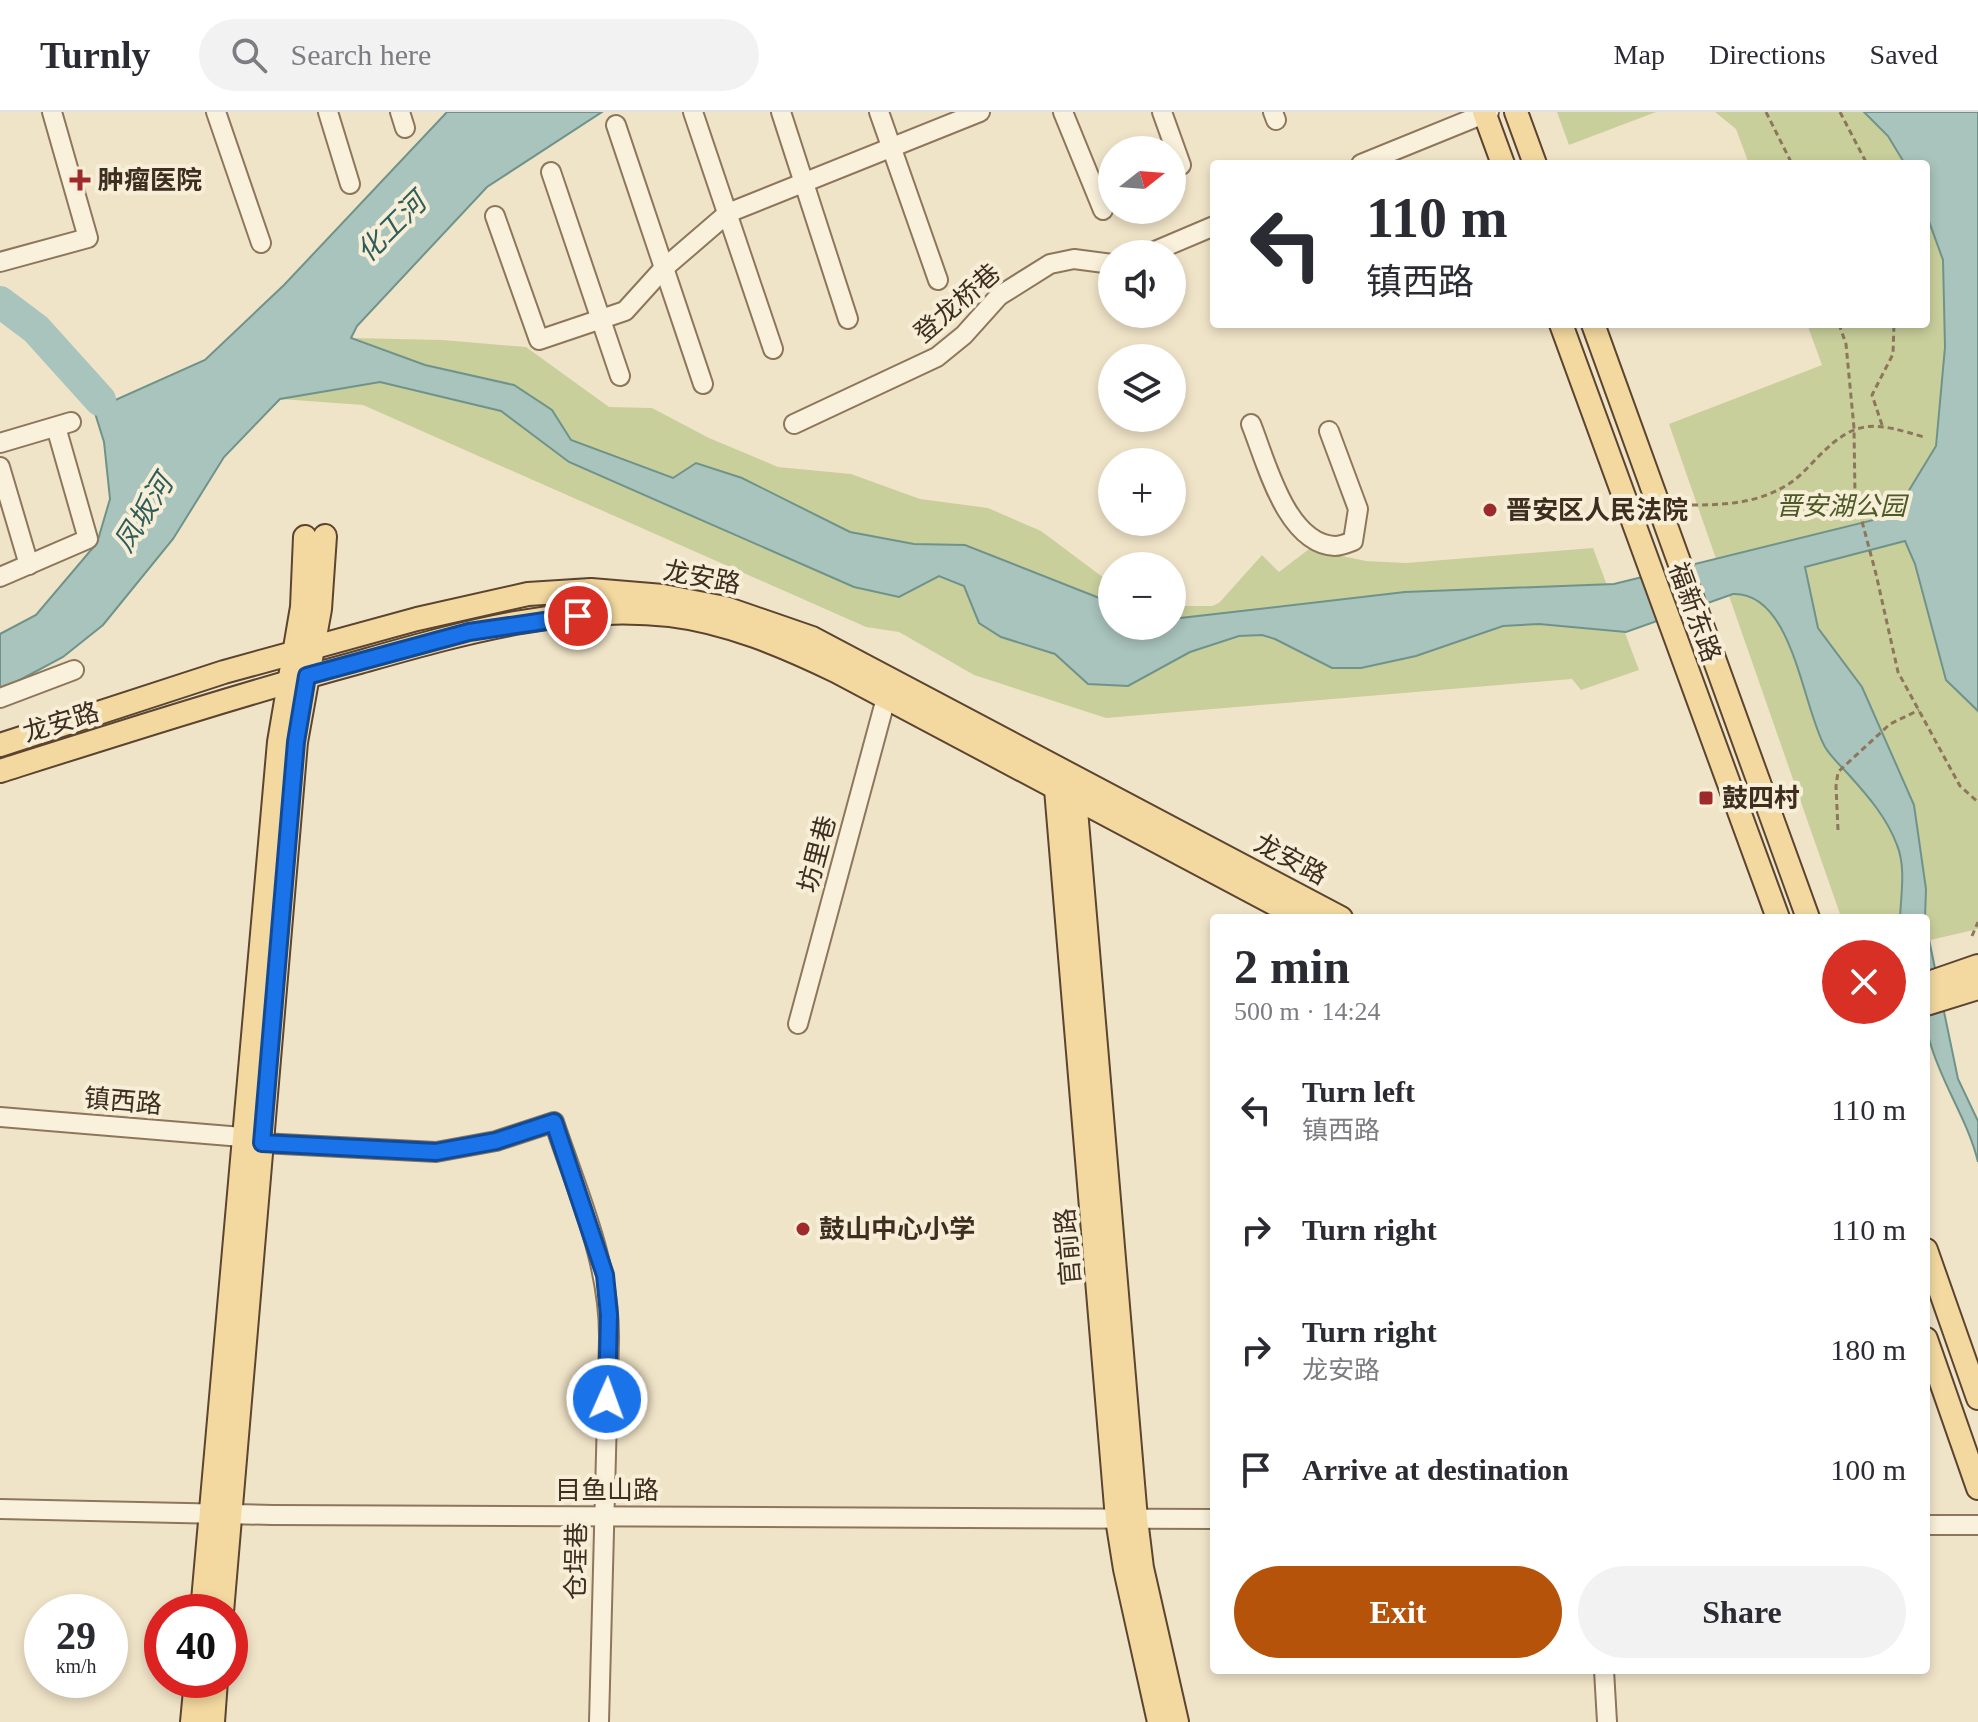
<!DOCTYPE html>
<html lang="en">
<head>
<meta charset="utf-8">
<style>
	body { margin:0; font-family:"Times New Roman","Noto Sans SC",serif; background:#f2f2f3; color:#2b2b33; height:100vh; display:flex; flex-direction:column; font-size:30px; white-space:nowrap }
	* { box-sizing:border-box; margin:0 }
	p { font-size:26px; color:#7c7c81 }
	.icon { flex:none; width:44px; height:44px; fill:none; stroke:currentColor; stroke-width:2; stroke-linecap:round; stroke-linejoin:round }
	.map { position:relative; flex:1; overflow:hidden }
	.side { position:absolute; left:1210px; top:802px; width:720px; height:760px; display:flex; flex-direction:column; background:#fff; border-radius:8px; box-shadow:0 4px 12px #0003 }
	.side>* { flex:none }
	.banner { position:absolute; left:1210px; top:48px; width:720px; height:168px; border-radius:8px; box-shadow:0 4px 12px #0003; background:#fff; color:#2b2b33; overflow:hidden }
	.needle { width:52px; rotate:73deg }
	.buttons { position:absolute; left:1098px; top:24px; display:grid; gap:16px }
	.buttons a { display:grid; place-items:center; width:88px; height:88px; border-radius:50%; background:#fff; box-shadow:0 4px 12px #0003; font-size:40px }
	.speed { position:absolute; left:24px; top:1482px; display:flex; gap:16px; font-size:40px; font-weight:700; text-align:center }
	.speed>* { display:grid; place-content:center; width:104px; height:104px; border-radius:50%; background:#fff; box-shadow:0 4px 12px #0003; line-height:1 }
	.speed small { font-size:20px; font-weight:400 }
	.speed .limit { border:12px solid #d22; background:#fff; color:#111 }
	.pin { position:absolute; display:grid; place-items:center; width:68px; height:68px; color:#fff; margin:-34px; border:4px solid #fff; border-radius:50%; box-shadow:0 2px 8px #0007 }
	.me { position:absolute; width:88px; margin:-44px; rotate:2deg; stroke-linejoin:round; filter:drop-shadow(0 0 6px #0008) }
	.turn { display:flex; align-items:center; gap:28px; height:168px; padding:0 24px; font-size:36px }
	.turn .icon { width:104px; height:104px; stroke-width:2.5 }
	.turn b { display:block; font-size:56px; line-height:68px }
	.round { display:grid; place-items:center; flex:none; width:84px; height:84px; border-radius:42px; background:#f2f2f3 }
	.headline { display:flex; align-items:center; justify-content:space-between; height:136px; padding:0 24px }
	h1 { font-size:48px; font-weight:800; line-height:60px }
	.button { display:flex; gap:16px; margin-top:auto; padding:16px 24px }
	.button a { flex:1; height:92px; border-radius:48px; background:#b45309; color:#fff; font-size:32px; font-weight:800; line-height:92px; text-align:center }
	.button a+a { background:#f2f2f3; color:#2b2b33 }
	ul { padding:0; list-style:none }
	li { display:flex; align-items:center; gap:24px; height:120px; padding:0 24px }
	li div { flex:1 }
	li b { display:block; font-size:30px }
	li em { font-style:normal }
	header { display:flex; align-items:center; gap:48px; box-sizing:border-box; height:112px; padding:0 40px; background:#fff; border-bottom:2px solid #e1e1e2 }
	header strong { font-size:38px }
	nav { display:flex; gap:44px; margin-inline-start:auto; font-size:28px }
	.search { width:560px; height:72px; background:#f2f2f3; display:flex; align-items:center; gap:20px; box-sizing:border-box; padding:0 28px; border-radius:44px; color:#7c7c81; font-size:30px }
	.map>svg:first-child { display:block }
	.green { fill:#c9cf9b }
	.water { fill:#a9c4bc; stroke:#6f938a; stroke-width:2 }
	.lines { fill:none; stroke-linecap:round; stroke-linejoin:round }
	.river { stroke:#a9c4bc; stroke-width:32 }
	.minor-casing { stroke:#8d765c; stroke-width:22 }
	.major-casing { stroke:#5b4430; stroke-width:26 }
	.path { stroke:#8d765c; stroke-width:3; stroke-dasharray:6 4; stroke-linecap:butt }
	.minor { stroke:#faf1dc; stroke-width:18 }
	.major { stroke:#f3d9a0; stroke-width:22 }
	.route-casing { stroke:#114b97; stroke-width:20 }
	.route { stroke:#1a73e8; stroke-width:14 }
	.poi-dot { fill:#9e2a2b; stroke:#f7eed8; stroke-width:3 }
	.labels { text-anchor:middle; stroke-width:8; stroke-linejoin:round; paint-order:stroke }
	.poi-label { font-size:26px; font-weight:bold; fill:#3d2e20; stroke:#f7eed8; text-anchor:start }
	.street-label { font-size:26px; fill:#3d2e20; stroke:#f7eed8 }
	.park-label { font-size:26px; font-style:italic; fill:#4d5a26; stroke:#f7eed8 }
	.water-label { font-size:28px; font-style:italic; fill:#2f5d5a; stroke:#f7eed8 }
</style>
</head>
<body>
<header>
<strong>Turnly</strong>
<div class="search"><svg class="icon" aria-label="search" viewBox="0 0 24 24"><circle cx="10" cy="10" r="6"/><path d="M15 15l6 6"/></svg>Search here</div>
<nav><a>Map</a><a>Directions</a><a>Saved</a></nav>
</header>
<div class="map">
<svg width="1978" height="1610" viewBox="0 0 1978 1610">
	<rect width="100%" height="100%" fill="#f0e4c8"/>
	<g class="green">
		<polygon points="1557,0 1656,0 1569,33"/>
		<polygon points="1715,0 1978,0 1978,817 1926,829 1926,806 1843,806 1840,802 1669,312 1822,253 1807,212 1926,212 1926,52 1749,52 1736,17"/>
		<polygon points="351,226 443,228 526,235 609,295 652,296 709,326 778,355 851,362 920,387 988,396 1041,419 1112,472 1112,514 1172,514 1172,494 1212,494 1219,491 1262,443 1279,460 1309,437 1366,449 1406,451 1593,436 1639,558 1581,578 1572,567 1106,606 974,563 899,520 866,515 363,293 280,287"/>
	</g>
	<g class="water">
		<path d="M447,0H602L487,75L357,214L351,226L425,253L514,273L552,298L571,328L673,366L696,351L742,366L850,420L914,432L965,433L1112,491V514H1172V507L1405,480L1614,472L1894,403L1936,334L1945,235L1943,148L1926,101V52H1905L1888,24L1864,0H1978V599L1946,568L1915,452L1905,429L1805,455L1818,516L1862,575L1914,693L1926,777L1925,806H1900C1901,782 1906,755 1897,733C1887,706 1868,684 1849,663C1841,654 1831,645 1825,635C1802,594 1793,480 1733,482L1626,520L1539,512L1503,514L1416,544L1361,556H1332L1275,527L1262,523L1239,524L1190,540L1128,574L1088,572L1055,542L1001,525L979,511L964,474L939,464L899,485L854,475L569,350L501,299L380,270L280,287L224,345L173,427L103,513L63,545L18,569L0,576V522L36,503L97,431L110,387L104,330L94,298L71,253L0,199V183L80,245L111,290L205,248L284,173Z"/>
		<path d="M1926,813L1958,967L1978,1009V1050C1968,1008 1941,971 1930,930C1920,896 1926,849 1926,813Z"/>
	</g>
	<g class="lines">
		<polyline class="river" points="0,190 36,217 100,288"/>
		<g class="minor-casing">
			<g id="minor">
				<polyline points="216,0 261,131"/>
				<polyline points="328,0 350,72"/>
				<polyline points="400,0 405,16"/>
				<polyline points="693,0 773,237"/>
				<polyline points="781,0 848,207"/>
				<polyline points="879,0 938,168"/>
				<polyline points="1063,0 1103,98"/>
				<polyline points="1162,0 1181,53"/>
				<polyline points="1273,0 1276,8"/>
				<polyline points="616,13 703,272"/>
				<polyline points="1361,52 1489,0"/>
				<polyline points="551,60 620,264"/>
				<polyline points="495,104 539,228 625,199 663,157 728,101 980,0"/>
				<polyline points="1148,142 1214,114"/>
				<polyline points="0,150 88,126 52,0"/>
				<polyline points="794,312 937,245 964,223 999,184 1050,152 1074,147 1112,152"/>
				<path d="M1251,312C1266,349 1286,432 1335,434C1340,434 1348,431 1353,429L1358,397L1329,319"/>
				<polyline points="0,331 71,310"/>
				<polyline points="0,355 29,453"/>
				<polyline points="0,465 88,427 56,315"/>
				<polyline points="0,586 74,558"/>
				<polyline points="798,912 886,586"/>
				<polyline points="0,1005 242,1025"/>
				<path d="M262,1031L436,1040L496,1029L554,1010C578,1082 610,1151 609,1228L599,1610"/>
				<polyline points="0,1397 273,1403 1214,1407"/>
				<polyline points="1926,1413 1978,1413"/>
				<polyline points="1604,1558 1607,1610"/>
			</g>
		</g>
		<g class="major-casing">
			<g id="major">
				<polyline points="1484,0 1503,52"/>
				<polyline points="1516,0 1535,52"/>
				<polyline points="1561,212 1778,806"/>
				<polyline points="1593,212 1808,806"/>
				<polyline points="0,633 224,560 417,507 528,482 591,478 663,484 725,496 812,526 1341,806"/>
				<path d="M0,659C120,621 239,583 360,550C459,522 565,491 670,503C728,510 784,534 836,559L1301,806"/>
				<polyline points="1055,665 1117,1407 1125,1457 1159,1610"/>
				<polyline points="1074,674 1136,1407 1142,1456 1177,1610"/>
				<polyline points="1926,872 1978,854"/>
				<polyline points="1926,892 1978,876"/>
				<polyline points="1926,1138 1978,1286"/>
				<polyline points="1926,1227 1978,1376"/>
				<polyline points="202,1500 279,630 302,495 305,425"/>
				<polyline points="222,1500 296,630 320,497 325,424"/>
				<polyline points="192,1610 196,1568"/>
				<polyline points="213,1610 216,1568"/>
			</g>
		</g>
		<g class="path">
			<polyline points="1766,0 1792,52"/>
			<polyline points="1840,0 1867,52"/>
			<polyline points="1839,212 1846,232 1854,316 1855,383 1876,462 1898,560 1960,674 1978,690"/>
			<polyline points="1882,313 1872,283 1893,242 1894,212"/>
			<path d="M1692,393C1726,393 1758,391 1787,373C1800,365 1809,354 1819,344C1857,305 1876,311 1924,325"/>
			<polyline points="1838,718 1836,674 1838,660 1890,612 1919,598"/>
			<polyline points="1972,824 1978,810"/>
		</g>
		<use href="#minor" class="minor"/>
		<use href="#major" class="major"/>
	</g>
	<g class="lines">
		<g class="route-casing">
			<polyline id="route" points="578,504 469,520 307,564 296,630 262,1031 436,1040 496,1029 554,1010 605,1163 609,1203 607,1287"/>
		</g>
		<use href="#route" class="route"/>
	</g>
	<g class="poi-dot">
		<path d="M76 56h8v8h8v8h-8v8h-8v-8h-8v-8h8z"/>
		<circle cx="1490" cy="398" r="8"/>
		<rect x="1698" y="678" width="16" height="16" rx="4"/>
		<circle cx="803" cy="1117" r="8"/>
	</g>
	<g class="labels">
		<g class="poi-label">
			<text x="98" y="77">肿瘤医院</text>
			<text x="1506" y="407">晋安区人民法院</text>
			<text x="1722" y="695">鼓四村</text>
			<text x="819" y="1126">鼓山中心小学</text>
		</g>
		<g class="street-label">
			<text transform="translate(957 191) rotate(-41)" y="9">登龙桥巷</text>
			<text transform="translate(702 465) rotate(11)" y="9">龙安路</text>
			<text transform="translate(1695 500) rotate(70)" y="9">福新东路</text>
			<text transform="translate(61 610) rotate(-17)" y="9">龙安路</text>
			<text transform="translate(817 742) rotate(-75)" y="9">坊里巷</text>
			<text transform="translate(1291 747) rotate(28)" y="9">龙安路</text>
			<text transform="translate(123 989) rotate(5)" y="9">镇西路</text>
			<text transform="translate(1068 1135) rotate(-95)" y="9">官前路</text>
			<text x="607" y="1387">目鱼山路</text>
			<text transform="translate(576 1449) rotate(-89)" y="9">仓埕巷</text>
		</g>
		<g class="park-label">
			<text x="1841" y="403">晋安湖公园</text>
		</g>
		<g class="water-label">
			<text transform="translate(391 115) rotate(-45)" y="10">化工河</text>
			<text transform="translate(143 401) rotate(-58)" y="10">凤坂河</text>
		</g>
	</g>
</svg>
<div class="buttons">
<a><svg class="needle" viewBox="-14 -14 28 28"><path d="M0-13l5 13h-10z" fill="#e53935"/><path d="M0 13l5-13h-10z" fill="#7c7c81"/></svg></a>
<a><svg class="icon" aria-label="sound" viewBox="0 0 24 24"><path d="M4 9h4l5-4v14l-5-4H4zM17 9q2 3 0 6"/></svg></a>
<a><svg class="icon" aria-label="layers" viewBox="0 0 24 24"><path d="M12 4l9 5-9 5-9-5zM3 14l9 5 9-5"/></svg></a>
<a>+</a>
<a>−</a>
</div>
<div class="speed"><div>29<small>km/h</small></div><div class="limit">40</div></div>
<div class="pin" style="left:578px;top:504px;background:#d93025"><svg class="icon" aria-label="arrive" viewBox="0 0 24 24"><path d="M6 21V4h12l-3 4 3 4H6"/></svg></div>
<svg class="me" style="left:607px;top:1287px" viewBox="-20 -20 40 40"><circle r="17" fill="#1a73e8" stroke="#fff" stroke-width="3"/><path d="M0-11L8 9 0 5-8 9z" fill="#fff"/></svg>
<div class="banner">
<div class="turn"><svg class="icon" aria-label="left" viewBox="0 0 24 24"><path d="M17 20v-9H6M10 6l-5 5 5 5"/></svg><div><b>110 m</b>镇西路</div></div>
</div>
<section class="side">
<div class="headline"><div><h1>2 min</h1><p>500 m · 14:24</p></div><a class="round" style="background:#d93025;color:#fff"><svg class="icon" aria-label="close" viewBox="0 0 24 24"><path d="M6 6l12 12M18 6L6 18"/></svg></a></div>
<ul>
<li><svg class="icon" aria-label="left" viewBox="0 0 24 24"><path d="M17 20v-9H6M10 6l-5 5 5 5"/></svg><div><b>Turn left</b><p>镇西路</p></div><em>110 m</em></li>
<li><svg class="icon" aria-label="right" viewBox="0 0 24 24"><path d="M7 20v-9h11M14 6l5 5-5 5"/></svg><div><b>Turn right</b></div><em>110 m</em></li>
<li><svg class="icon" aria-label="right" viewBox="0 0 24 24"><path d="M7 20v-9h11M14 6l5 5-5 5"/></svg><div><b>Turn right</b><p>龙安路</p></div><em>180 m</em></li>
<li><svg class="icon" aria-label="arrive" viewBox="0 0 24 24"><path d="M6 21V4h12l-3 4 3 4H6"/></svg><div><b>Arrive at destination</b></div><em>100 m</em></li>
</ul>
<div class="button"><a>Exit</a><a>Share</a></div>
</section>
</div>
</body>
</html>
